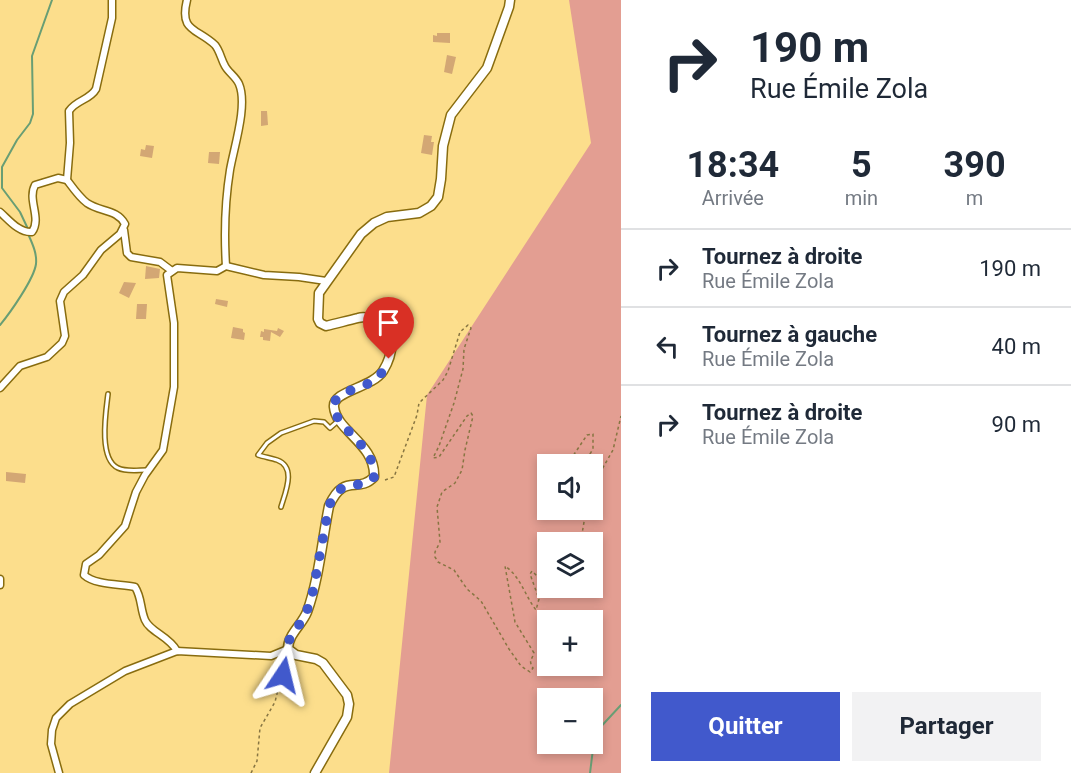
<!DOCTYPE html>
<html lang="fr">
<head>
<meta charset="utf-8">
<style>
	body { margin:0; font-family:Roboto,sans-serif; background:#f2f2f3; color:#1f2937; height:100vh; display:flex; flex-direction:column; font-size:22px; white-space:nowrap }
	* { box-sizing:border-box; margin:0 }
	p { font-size:20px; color:#747a83 }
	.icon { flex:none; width:33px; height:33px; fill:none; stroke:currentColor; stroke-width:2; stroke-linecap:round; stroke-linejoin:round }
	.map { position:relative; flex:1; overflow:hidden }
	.panel { display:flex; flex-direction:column; background:#fff; width:450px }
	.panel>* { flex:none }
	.hud { background:#fff; color:#1f2937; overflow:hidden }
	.tools { position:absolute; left:537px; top:454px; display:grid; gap:12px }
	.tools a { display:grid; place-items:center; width:66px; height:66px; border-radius:0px; background:#fff; box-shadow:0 3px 9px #0003; font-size:30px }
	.pin { position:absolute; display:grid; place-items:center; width:51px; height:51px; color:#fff; margin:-62px -26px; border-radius:50% 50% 50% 0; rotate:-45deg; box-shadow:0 0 6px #0007 }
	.pin .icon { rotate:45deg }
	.me { position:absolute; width:66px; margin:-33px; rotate:10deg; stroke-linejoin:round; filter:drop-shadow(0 0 4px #0008) }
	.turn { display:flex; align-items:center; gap:21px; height:126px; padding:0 30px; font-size:27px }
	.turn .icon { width:78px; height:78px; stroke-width:2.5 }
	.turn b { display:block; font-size:42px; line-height:51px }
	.eta { display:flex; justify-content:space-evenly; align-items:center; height:102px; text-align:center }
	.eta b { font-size:36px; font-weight:700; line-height:42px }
	.cta { display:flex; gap:12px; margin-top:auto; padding:12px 30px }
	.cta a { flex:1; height:69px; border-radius:0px; background:#4159cc; color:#fff; font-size:24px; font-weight:700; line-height:69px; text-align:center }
	.cta a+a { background:#f2f2f3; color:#1f2937 }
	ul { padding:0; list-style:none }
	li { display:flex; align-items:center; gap:18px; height:78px; padding:0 30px; border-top:2px solid #e0e1e3 }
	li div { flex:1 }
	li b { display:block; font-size:22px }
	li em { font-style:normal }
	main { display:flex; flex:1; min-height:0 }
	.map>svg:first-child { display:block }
	.forest { fill:#e39e92; fill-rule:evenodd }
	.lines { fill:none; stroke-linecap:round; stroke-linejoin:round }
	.stream { stroke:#699e74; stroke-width:2 }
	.building { fill:#d3a774 }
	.service-casing { stroke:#886c0f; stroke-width:6 }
	.minor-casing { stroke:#886c0f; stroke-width:9 }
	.secondary-casing { stroke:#886c0f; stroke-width:11 }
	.path { stroke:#877542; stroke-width:1.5; stroke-dasharray:3 3; stroke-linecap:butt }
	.service { stroke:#fff; stroke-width:3 }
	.minor { stroke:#fff; stroke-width:6 }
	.secondary { stroke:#fff; stroke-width:8 }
	.route { stroke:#4159cc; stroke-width:10; stroke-dasharray:0 18 }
</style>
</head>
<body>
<main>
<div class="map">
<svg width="621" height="773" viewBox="0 0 621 773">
	<rect width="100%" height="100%" fill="#fcde8c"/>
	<path class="forest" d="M569,0H621V773H389L427,395L591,143ZM548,465H592V510H548ZM548,543H592V588H548ZM548,621H592V666H548ZM548,699H592V744H548Z"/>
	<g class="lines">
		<g class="stream">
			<polyline points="28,229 20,212 2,188 2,167 17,140 30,123 33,114 32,56 52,0"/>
			<path d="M0,325C10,313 34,279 36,264C37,254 33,245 29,236"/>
			<polyline points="590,773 595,733 621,705"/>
		</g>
	</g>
	<g class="building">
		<polygon points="437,33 450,33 450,43 433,42 433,35 437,36"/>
		<polygon points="447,55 456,57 452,74 444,72"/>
		<polygon points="261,111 267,111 268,125 261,126"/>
		<polygon points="424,135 432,136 431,142 434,142 432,155 421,153"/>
		<polygon points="146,145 154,146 152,158 140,156 141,149 145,150"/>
		<polygon points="209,152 220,152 219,164 208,163"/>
		<polygon points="146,266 160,269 159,278 145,279"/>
		<polygon points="124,282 136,283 129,298 119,293"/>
		<polygon points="216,299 228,301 227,307 215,304"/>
		<polygon points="137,304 147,304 146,319 136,319"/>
		<polygon points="233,327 243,329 243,332 245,333 244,340 231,338"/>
		<polygon points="278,328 284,331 280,337 271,332 270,341 263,340 263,337 260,337 261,331 264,332 264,329 277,331"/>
		<polygon points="6,472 26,474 25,483 6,481"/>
	</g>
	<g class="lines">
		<g class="service-casing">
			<g id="service">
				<path d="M108,394C106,411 98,459 118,468C126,472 138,470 147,470"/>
				<path d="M281,507C285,493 297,467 277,460C271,458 264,457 258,455L267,443L281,433L314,421L324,422L330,428L338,421"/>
			</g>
		</g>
		<g class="minor-casing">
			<g id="minor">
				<path d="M187,0C179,32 197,28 215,45C220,51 221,59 225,66C228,72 236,77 239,84C248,105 234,147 230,170C225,201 224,234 226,266"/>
				<path d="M0,212C9,220 19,233 32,232C42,218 27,200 35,185L58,178L67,180"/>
				<polyline points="124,230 127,253 131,257 160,262 172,271"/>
				<path d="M0,388L20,366L47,357L62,343L65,336L60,301L64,292L83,275L101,250L120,234L125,224C117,209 100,212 87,203C79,197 73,188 67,180L70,143L69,111C76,100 90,100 96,89L112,18V0"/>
				<polyline points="0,579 0,585"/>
				<path d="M177,651C169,636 150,632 145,620C140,608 142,598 135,587C120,584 95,585 84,575L86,564L99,555L125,526L136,492L145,475L163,450L174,387V323L167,275L177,268L217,271L226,266L264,275L299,277L326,281"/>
				<polyline points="59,773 51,744 52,730 56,718 70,704 125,671 177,651 271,656 288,649"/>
			</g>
		</g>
		<g class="secondary-casing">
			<path id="secondary" d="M315,773L347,717L349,704L347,695L323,663L316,659L296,655L288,649C288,634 302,625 307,612C319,579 322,541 329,506C344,472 358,494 374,477C376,444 336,431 334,407C332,391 372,388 383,371C393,355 398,327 376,320C369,318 364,316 358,318C347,321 337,323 326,326L320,323L318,319L319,293L361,234L374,223L387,217L419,213L431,206L438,197L441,179L443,146L451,115L487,68L509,7L510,0"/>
		</g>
		<g class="path">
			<polyline points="567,465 587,435 593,434 593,449 590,454 592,465"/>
			<polyline points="593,467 601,471 613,450 621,416"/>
			<path d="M385,480L394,477L417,415L419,403L443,380L448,371L460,332L468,325L471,328L464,349L463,369L454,403L439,446L433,458L439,457L467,416L471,413L473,416L465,450L462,470L455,483L442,492L437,507L440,542L435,552V557L438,562L454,570L467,589L481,601L509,649L521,666L530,672L533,668C528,660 532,660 534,653L515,622L505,566C521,577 525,596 536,610L539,599L530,574L532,571L542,581L546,579L541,557L548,560"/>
			<polyline points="586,510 582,534 591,543"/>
			<polyline points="592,545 598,560 598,582 592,581"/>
			<polyline points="570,588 572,590 574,588"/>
			<polyline points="251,773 257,761 260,728 275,702 286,656"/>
		</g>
		<use href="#service" class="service"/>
		<use href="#minor" class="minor"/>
		<use href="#secondary" class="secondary"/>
	</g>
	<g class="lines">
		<path class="route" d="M283,675L288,642L306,614L313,591L329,506C344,472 359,494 374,477C376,444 333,428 334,405C335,391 366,388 376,379C382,374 386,366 389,359"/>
	</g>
</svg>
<div class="tools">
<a><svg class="icon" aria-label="sound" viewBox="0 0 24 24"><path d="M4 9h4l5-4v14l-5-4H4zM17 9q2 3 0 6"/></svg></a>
<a><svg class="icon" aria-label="layers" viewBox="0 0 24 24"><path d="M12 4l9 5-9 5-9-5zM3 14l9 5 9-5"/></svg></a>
<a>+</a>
<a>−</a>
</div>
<div class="pin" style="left:389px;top:359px;background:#d93025"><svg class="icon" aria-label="arrive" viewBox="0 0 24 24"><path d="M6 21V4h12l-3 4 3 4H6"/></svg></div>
<svg class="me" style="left:283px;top:675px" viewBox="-20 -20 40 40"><path d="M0-17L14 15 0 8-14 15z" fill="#4159cc" stroke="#fff" stroke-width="4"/></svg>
</div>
<section class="panel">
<div class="hud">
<div class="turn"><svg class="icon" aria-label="right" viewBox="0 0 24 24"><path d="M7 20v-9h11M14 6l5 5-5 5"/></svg><div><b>190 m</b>Rue Émile Zola</div></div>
</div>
<div class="eta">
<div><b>18:34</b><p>Arrivée</p></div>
<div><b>5</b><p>min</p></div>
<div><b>390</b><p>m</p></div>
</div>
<ul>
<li><svg class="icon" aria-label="right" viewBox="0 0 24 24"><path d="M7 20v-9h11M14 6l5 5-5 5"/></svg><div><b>Tournez à droite</b><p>Rue Émile Zola</p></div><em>190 m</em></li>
<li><svg class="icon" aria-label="left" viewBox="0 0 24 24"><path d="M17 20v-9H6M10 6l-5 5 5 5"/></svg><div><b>Tournez à gauche</b><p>Rue Émile Zola</p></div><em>40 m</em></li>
<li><svg class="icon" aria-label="right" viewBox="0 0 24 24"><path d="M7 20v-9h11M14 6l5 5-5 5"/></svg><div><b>Tournez à droite</b><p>Rue Émile Zola</p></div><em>90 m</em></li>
</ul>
<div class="cta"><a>Quitter</a><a>Partager</a></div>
</section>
</main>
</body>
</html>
